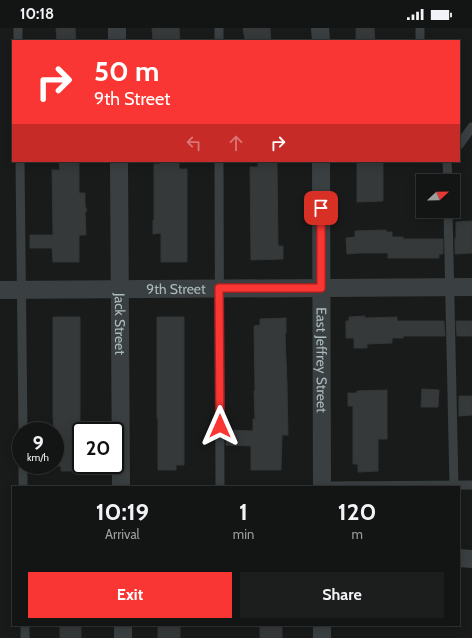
<!DOCTYPE html>
<html lang="en">
<head>
<meta charset="utf-8">
<style>
	body { margin:0; font-family:Cabin,sans-serif; background:#1c1d1d; color:#f1f3f6; height:100vh; display:flex; flex-direction:column; font-size:15px; white-space:nowrap }
	* { box-sizing:border-box; margin:0 }
	p { font-size:13px; color:#9d9ea0 }
	.icon { flex:none; width:22px; height:22px; fill:none; stroke:currentColor; stroke-width:2; stroke-linecap:round; stroke-linejoin:round }
	.map { position:relative; flex:1; overflow:hidden }
	.panel { position:absolute; left:12px; top:458px; width:448px; height:140px; display:flex; flex-direction:column; background:#131414; border-radius:0px; box-shadow:0 2px 10px #0003,0 0 0 1px #323334 }
	.panel>* { flex:none }
	.top-card { position:absolute; left:12px; top:12px; width:448px; height:122px; border-radius:0px; box-shadow:0 2px 10px #0003,0 0 0 1px #323334; background:#f93633; color:#fff; overflow:hidden }
	.needle { width:26px; rotate:68deg }
	.fabs { position:absolute; left:416px; top:146px; display:grid; gap:8px }
	.fabs a { display:grid; place-items:center; width:44px; height:44px; border-radius:0px; background:#131414; box-shadow:0 2px 10px #0003,0 0 0 1px #323334; font-size:20px }
	.speed { position:absolute; left:12px; top:394px; display:flex; gap:8px; font-size:20px; font-weight:700; text-align:center }
	.speed>* { display:grid; place-content:center; width:52px; height:52px; border-radius:50%; background:#131414; box-shadow:0 2px 10px #0003,0 0 0 1px #323334; line-height:1 }
	.speed small { font-size:10px; font-weight:400 }
	.speed .limit { border:2px solid #111; border-radius:6px; background:#fff; color:#111 }
	.pin { position:absolute; display:grid; place-items:center; width:34px; height:34px; color:#fff; margin:-17px; border-radius:8px; box-shadow:0 2px 6px #0006 }
	.me { position:absolute; width:44px; margin:-22px; rotate:0deg; stroke-linejoin:round; filter:drop-shadow(0 0 3px #0008) }
	.turn { display:flex; align-items:center; gap:14px; height:84px; padding:0 16px; font-size:18px }
	.turn .icon { width:52px; height:52px; stroke-width:2.5 }
	.turn b { display:block; font-size:28px; line-height:34px }
	.lanes { display:flex; align-items:center; height:38px; padding:0 16px; background:#0003; justify-content:center; gap:20px; direction:ltr }
	.lanes .off { opacity:.35 }
	.eta { display:flex; justify-content:space-evenly; align-items:center; height:68px; text-align:center }
	.eta b { font-size:24px; font-weight:700; line-height:28px }
	.primary-button { display:flex; gap:8px; margin-top:auto; padding:8px 16px }
	.primary-button a { flex:1; height:46px; border-radius:0px; background:#f93633; color:#fff; font-size:16px; font-weight:700; line-height:46px; text-align:center }
	.primary-button a+a { background:#1c1d1d; color:#f1f3f6 }
	.status { display:flex; justify-content:space-between; align-items:center; height:28px; padding:0 20px; background:#131414; direction:ltr }
	.status svg { height:11px; fill:currentColor }
	.map>svg:first-child { display:block }
	.building { fill:#36393a; stroke:#333637 }
	.lines { fill:none; stroke-linecap:round; stroke-linejoin:round }
	.lane { stroke:#3a3f41; stroke-width:9 }
	.street { stroke:#3a3f41; stroke-width:18 }
	.route-casing { stroke:#a22321; stroke-width:10 }
	.route { stroke:#f93633; stroke-width:7 }
	.labels { text-anchor:middle; stroke-width:3.5; stroke-linejoin:round; paint-order:stroke }
	.street-label { font-size:14px; fill:#abbbbb; stroke:#141616 }
</style>
</head>
<body>
<div class="status"><b>10:18</b><svg viewBox="0 0 49 12"><path d="M0 12V9h3v3zM5 12V6h3v6zM10 12V3h3v9zM15 12V0h3v12zM26 1h20v11H26zM47 4h2v5h-2z"/></svg></div>
<div class="map">
<svg width="472" height="610" viewBox="0 0 472 610">
	<rect width="100%" height="100%" fill="#191b1b"/>
	<g class="building">
		<polygon points="56,0 75,0 76,13 57,13"/>
		<polygon points="152,0 179,0 180,13 153,13"/>
		<polygon points="243,0 270,0 271,13 245,13"/>
		<polygon points="356,0 374,0 375,13 356,13"/>
		<polygon points="59,133 79,133 79,165 85,165 85,178 87,183 85,184 86,207 79,207 79,234 53,234 52,220 30,220 30,207 53,207 52,142 60,142"/>
		<polygon points="160,133 179,133 179,141 187,141 187,234 161,234 161,205 153,206 153,192 154,192 154,136 160,136"/>
		<polygon points="258,133 277,133 278,218 283,218 283,231 251,232 250,139 258,139"/>
		<polygon points="357,133 383,133 383,173 357,174"/>
		<polygon points="472,193 472,225 455,226 455,210 456,210 456,194"/>
		<polygon points="386,202 386,204 392,204 392,209 403,209 403,211 443,211 443,226 439,226 439,230 388,230 388,225 360,225 347,226 346,210 355,209 355,203"/>
		<polygon points="365,288 365,290 397,289 397,293 444,293 445,308 403,308 403,310 392,310 392,315 367,316 367,320 354,320 354,310 346,310 346,293 349,293 349,289"/>
		<polygon points="53,289 80,289 80,443 61,443 61,438 55,438 55,403 54,403 53,388"/>
		<polygon points="157,289 184,289 184,437 176,437 176,442 158,442 158,391 157,391"/>
		<polygon points="286,290 286,305 285,305 287,357 288,407 282,407 281,442 251,442 251,418 226,417 227,402 253,403 253,391 255,391 254,363 255,363 254,298 260,297 260,291"/>
		<polygon points="456,293 472,293 472,308 457,308"/>
		<polygon points="422,361 439,362 438,379 421,379"/>
		<polygon points="387,362 387,411 378,411 378,443 358,444 358,436 353,436 353,378 348,378 348,365 357,365 357,363"/>
		<polygon points="459,368 472,368 472,387 459,388"/>
		<rect x="60" y="597" width="21" height="13"/>
		<rect x="158" y="597" width="22" height="13"/>
		<rect x="260" y="597" width="22" height="13"/>
	</g>
	<g class="lines">
		<g class="lane">
			<polyline points="18,0 18,13"/>
			<polyline points="219,0 219,13"/>
			<polyline points="420,0 420,13"/>
			<polyline points="459,117 472,99"/>
			<polyline points="20,133 23,403"/>
			<polyline points="219,133 220,459"/>
			<polyline points="447,133 448,153"/>
			<polyline points="448,183 454,458"/>
			<polyline points="23,437 23,459"/>
			<polyline points="322,458 472,457"/>
			<polyline points="25,597 25,610"/>
		</g>
		<g class="street">
			<polyline points="117,0 117,13"/>
			<polyline points="320,0 321,13"/>
			<path id="s1" d="M119,133L121,459"/>
			<path id="s2" d="M321,133L322,459"/>
			<path id="s3" d="M0,262L472,259"/>
			<polyline points="459,530 472,531"/>
			<polyline points="123,597 123,610"/>
			<polyline points="322,597 322,610"/>
		</g>
	</g>
	<g class="lines">
		<g class="route-casing">
			<polyline id="route" points="220,398 219,260 321,260 321,180"/>
		</g>
		<use href="#route" class="route"/>
	</g>
	<g class="labels">
		<g class="street-label">
			<text dy="5" stroke="none"><textPath href="#s3" startOffset="176">9th Street</textPath></text>
			<text dy="5" stroke="none"><textPath href="#s1" startOffset="163">Jack Street</textPath></text>
			<text dy="5" stroke="none"><textPath href="#s2" startOffset="199">East Jeffrey Street</textPath></text>
		</g>
	</g>
</svg>
<div class="fabs">
<a><svg class="needle" viewBox="-14 -14 28 28"><path d="M0-13l5 13h-10z" fill="#e53935"/><path d="M0 13l5-13h-10z" fill="#9d9ea0"/></svg></a>
</div>
<div class="speed"><div>9<small>km/h</small></div><div class="limit">20</div></div>
<div class="pin" style="left:321px;top:180px;background:#d93025"><svg class="icon" aria-label="arrive" viewBox="0 0 24 24"><path d="M6 21V4h12l-3 4 3 4H6"/></svg></div>
<svg class="me" style="left:220px;top:398px" viewBox="-20 -20 40 40"><path d="M0-17L14 15 0 8-14 15z" fill="#f93633" stroke="#fff" stroke-width="4"/></svg>
<div class="top-card">
<div class="turn"><svg class="icon" aria-label="right" viewBox="0 0 24 24"><path d="M7 20v-9h11M14 6l5 5-5 5"/></svg><div><b>50 m</b>9th Street</div></div>
<div class="lanes"><svg class="icon off" aria-label="left" viewBox="0 0 24 24"><path d="M17 20v-9H6M10 6l-5 5 5 5"/></svg><svg class="icon off" aria-label="ahead" viewBox="0 0 24 24"><path d="M12 20V5M6 11l6-6 6 6"/></svg><svg class="icon" aria-label="right" viewBox="0 0 24 24"><path d="M7 20v-9h11M14 6l5 5-5 5"/></svg></div>
</div>
<section class="panel">
<div class="eta">
<div><b>10:19</b><p>Arrival</p></div>
<div><b>1</b><p>min</p></div>
<div><b>120</b><p>m</p></div>
</div>
<div class="primary-button"><a>Exit</a><a>Share</a></div>
</section>
</div>
</body>
</html>
